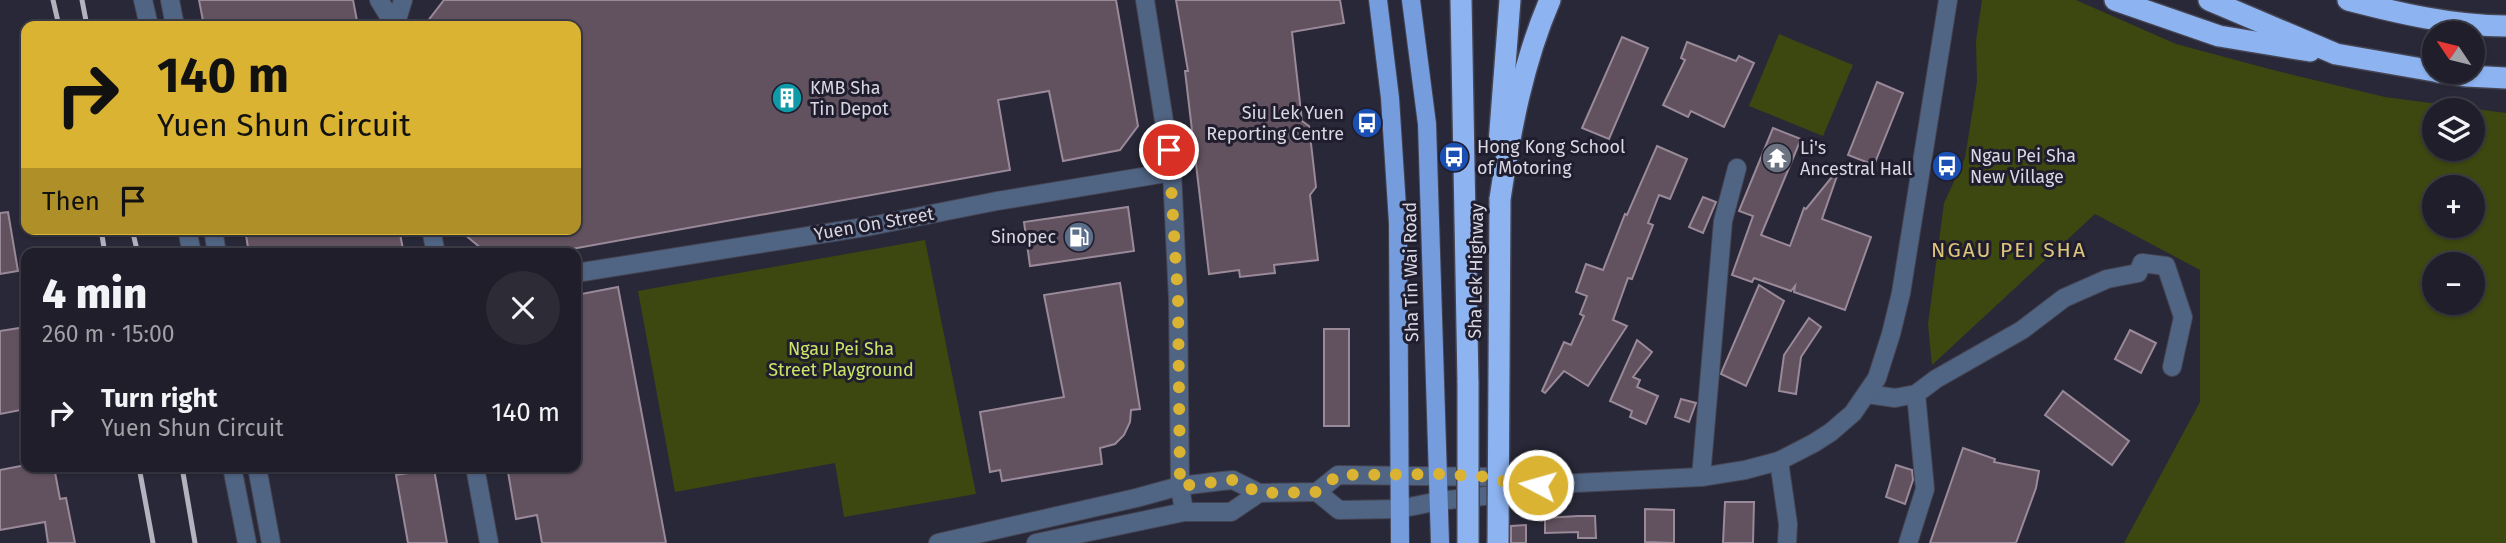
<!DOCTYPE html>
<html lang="en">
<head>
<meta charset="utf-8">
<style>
	body { margin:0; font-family:"Fira Sans",sans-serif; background:#2c2b36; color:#f1f3f6; height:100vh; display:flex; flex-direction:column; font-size:26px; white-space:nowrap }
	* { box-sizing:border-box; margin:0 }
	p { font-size:23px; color:#a1a2a8 }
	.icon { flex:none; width:38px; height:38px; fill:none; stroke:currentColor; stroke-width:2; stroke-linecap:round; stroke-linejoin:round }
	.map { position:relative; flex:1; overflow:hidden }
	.details { position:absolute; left:21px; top:248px; width:560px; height:224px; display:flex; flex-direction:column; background:#1f1e2a; border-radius:14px; box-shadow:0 2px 5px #0004,0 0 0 2px #3c3c47 }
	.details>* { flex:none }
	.hud { position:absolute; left:21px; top:21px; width:560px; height:214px; border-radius:14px; box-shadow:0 2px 5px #0004,0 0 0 2px #3c3c47; background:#dab333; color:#111; overflow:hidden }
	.needle { width:46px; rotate:305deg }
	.fabs { position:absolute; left:2422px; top:21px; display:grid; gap:14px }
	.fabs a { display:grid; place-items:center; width:63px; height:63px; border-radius:50%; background:#1f1e2a; box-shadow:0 2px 5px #0004,0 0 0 2px #3c3c47; font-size:35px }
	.pin { position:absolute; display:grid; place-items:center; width:60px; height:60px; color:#fff; margin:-30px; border:4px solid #fff; border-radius:50%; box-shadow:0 2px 7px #0007 }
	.me { position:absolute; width:77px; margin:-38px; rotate:276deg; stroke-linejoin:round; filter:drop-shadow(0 0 5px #0008) }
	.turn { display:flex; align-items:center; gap:24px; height:147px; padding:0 21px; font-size:32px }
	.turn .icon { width:91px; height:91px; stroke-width:2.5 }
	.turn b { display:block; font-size:49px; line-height:60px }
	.then { display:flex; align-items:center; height:66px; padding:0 21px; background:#0003; gap:14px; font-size:26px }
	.round { display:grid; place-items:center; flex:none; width:74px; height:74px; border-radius:37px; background:#2c2b36 }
	.summary { display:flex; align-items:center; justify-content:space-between; height:119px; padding:0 21px }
	h1 { font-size:42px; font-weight:800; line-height:52px }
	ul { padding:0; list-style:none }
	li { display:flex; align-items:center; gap:21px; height:91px; padding:0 21px }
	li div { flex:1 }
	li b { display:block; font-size:26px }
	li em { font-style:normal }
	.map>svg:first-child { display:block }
	.green { fill:#3d4710; fill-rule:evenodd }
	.building { fill:#62525f; stroke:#9a8998; stroke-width:2 }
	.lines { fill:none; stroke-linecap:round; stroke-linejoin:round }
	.minor-casing { stroke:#454453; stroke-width:20 }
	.major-casing { stroke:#454453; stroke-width:20 }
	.highway-casing { stroke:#454453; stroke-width:24 }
	.minor { stroke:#506483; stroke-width:18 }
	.major { stroke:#759ddd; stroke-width:18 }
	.highway { stroke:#8db3f1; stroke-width:21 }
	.rail { stroke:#b3b2be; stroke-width:5 }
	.highway-bridge-casing { stroke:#454453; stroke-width:24; stroke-linecap:butt }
	.highway-bridge { stroke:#8db3f1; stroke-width:21 }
	.route { stroke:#dab333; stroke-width:12; stroke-dasharray:0 21.6 }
	.labels { text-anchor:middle; stroke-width:6; stroke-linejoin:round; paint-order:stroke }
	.poi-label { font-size:18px; fill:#d8d7e2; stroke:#201e2e; text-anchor:start }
	.street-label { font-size:18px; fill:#d8d7e2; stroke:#201e2e }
	.park-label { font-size:18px; fill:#cae468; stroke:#201e2e }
	.quarter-label { font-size:21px; letter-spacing:2px; fill:#dfc579; stroke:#201e2e }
</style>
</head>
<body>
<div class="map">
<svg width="2506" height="543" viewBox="0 0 2506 543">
	<rect width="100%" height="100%" fill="#292838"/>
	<g class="green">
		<path d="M1982,0H2076L2176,44L2273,70L2385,97L2506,113V543H2124L2200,402V270L2095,214L1932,365L1928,324L1944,203L1965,158L1977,82L1976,41ZM2473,110V149H2434V110ZM2473,187V226H2434V187ZM2473,264V303H2434V264Z"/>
		<polygon points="1779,34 1853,65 1823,136 1749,106"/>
		<polygon points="925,240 976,494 844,517 835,463 675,492 638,291"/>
	</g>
	<g class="building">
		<polygon points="199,0 353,0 358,26 204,26"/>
		<polygon points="444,0 1116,0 1138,126 1120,150 1063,161 1049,91 998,100 1010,170 544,254 488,254 458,229 576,229 576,26 424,26"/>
		<polygon points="1176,0 1340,0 1344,23 1292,32 1302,121 1309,126 1316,187 1310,195 1318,260 1274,265 1275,273 1240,277 1239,270 1209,274 1185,71 1188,71"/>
		<polygon points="1622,37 1648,48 1609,139 1582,128"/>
		<polygon points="1687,42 1736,61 1739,56 1754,63 1724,127 1691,111 1688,117 1663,105 1685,60 1681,58"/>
		<polygon points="1877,82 1903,93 1874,165 1848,155"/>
		<polygon points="1773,128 1801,139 1761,235 1790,246 1804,208 1806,209 1836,172 1838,173 1822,219 1871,237 1845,310 1794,292 1795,286 1791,291 1754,278 1752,282 1732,275 1753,216 1739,211"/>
		<polygon points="1657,146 1687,159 1670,199 1659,195 1648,223 1653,225 1632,279 1628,278 1613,320 1627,326 1588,386 1564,371 1545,393 1542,391 1564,342 1571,345 1584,316 1580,314 1587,296 1576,292 1586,264 1603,270 1625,214 1627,215"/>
		<polygon points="1703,197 1716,202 1703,233 1689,227"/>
		<polygon points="1128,207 1134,251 1030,266 1024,222"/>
		<polygon points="8,212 18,271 0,274 0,213"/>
		<polygon points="245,229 399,229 404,254 249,254"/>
		<polygon points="1120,283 1140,409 1131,410 1130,422 1124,435 1115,444 1100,448 1102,464 1002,481 1000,470 990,472 980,412 1064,397 1044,295"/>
		<polygon points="1759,285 1784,301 1746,386 1721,374 1722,371"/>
		<polygon points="618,287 666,543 542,543 537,515 516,519 508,472 528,467 576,467 576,295"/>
		<polygon points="1809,318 1821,327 1801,357 1796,394 1779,391 1784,355"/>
		<polygon points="26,327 26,409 0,414 0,331"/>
		<rect x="1324" y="329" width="25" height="97"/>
		<polygon points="2130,330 2156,343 2141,373 2115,359"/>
		<polygon points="1637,340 1652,352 1633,377 1640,380 1637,387 1658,396 1646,424 1630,417 1632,411 1610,401"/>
		<polygon points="2063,391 2129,441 2112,465 2045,415"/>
		<polygon points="1681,399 1696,403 1689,422 1675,417"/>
		<polygon points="1963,448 1995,459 1994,462 2039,471 2036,488 2016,543 1930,543"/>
		<polygon points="26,465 26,467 54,467 60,499 66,498 75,543 48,543 45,522 0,530 0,470"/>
		<polygon points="1896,465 1912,470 1913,480 1905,504 1886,497"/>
		<polygon points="434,469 447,543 408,543 396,475"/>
		<polygon points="1725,502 1754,502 1753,543 1723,543"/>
		<polygon points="1645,509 1674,510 1674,543 1645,542"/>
		<polygon points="1578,516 1595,516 1596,538 1578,538 1578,532 1545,533 1545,518"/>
		<polygon points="1526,525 1526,543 1511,543 1511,526"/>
	</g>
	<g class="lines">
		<g class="minor-casing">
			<g id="minor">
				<polyline points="143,0 149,26"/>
				<polyline points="170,0 175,26"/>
				<polyline points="379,0 395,26"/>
				<polyline points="1145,0 1172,172 1178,300 1180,486 1184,512"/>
				<polyline points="395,26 403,0"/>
				<polyline points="187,229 192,254"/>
				<polyline points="213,229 217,254"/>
				<polyline points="431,229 436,254"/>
				<polyline points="576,273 871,226 997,201 1172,172"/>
				<polyline points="1867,394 1895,398 1916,394 1936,379 2022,330 2064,298 2107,279 2138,273 2142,263 2166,266 2183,317 2172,367"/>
				<polyline points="1779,461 1788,524 1787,543"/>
				<polyline points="232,467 247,543"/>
				<polyline points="257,467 271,543"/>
				<polyline points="475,467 489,543"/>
				<polyline points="1701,477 1723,221 1737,168"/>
				<polyline points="1317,492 1339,510 1399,509 1439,501 1493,495 1514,486 1701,477 1745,470 1779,461 1814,443 1831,432 1853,413 1877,378 1891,334 1901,293 1948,0"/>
				<polyline points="938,543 1136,498 1180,486 1222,481 1233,480 1259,493 1317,492 1338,475 1494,477 1508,483"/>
				<polyline points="1036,543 1184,512 1231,512 1259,493"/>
				<polyline points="1908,543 1925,489 1916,394"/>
			</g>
		</g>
		<g class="major-casing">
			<g id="major">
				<polyline points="1378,0 1390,98 1398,223 1400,543"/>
				<polyline points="1411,0 1427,124 1440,543"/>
			</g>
		</g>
		<g class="highway-casing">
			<g id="highway">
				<polyline points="1461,0 1468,383"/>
				<polyline points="2115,0 2219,36 2310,51"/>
				<polyline points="2209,0 2336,54 2434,71"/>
				<path d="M2348,0C2398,13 2453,26 2506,26"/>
				<polyline points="2438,72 2467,76 2506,78"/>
				<polyline points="1499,144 1510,0"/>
				<path d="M1500,199C1510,132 1523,62 1550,0"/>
			</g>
		</g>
		<use href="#minor" class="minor"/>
		<use href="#major" class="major"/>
		<use href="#highway" class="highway"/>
		<g class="rail">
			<polyline points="53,0 59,26"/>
			<polyline points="82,0 87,26"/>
			<polyline points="101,229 105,254"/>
			<polyline points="132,229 138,254"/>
			<polyline points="139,467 153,543"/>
			<polyline points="182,467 195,543"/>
		</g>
		<g class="highway-bridge-casing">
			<g id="highway-bridge">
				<polyline points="1468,543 1468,383"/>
				<polyline points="1498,543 1500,199"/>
			</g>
		</g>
		<use href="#highway-bridge" class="highway-bridge"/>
	</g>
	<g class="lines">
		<polyline class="route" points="1169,150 1178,300 1180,486 1233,480 1259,493 1317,492 1338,475 1437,474 1494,477 1514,486 1538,485"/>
	</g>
	<defs>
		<g id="building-disc" transform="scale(1.575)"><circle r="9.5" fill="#0f9aa8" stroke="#201e2e"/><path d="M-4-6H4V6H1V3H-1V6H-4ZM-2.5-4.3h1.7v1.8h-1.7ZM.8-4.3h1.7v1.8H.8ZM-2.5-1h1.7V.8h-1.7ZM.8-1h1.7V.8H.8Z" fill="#fff"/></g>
		<g id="bus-disc" transform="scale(1.575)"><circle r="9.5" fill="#1a4fb4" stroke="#201e2e"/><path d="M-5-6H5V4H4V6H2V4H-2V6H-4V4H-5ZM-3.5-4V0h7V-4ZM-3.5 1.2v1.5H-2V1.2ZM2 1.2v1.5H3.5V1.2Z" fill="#fff"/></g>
		<g id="temple-disc" transform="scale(1.575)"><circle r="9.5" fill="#6b7280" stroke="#201e2e"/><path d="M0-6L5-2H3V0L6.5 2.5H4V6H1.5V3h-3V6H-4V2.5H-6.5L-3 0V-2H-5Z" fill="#fff"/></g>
		<g id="fuel-disc" transform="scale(1.575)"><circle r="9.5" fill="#5c6f8a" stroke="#201e2e"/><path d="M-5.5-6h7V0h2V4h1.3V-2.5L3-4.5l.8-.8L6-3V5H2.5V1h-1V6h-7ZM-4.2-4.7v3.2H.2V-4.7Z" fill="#fff"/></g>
	</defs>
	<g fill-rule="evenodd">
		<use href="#building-disc" x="787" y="98"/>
		<use href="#bus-disc" x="1367" y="123"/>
		<use href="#bus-disc" x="1454" y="157"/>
		<use href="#temple-disc" x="1777" y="158"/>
		<use href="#bus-disc" x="1947" y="166"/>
		<use href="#fuel-disc" x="1079" y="237"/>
	</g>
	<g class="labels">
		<g class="poi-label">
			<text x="810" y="94">KMB Sha<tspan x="810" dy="21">Tin Depot</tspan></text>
			<text x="1344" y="119" text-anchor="end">Siu Lek Yuen<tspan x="1344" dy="21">Reporting Centre</tspan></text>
			<text x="1477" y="153">Hong Kong School<tspan x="1477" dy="21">of Motoring</tspan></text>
			<text x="1800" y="154">Li's<tspan x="1800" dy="21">Ancestral Hall</tspan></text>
			<text x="1970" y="162">Ngau Pei Sha<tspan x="1970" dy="21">New Village</tspan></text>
			<text x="1056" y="243" text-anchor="end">Sinopec</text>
		</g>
		<g class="street-label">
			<text transform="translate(874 224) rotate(-10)" y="6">Yuen On Street</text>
			<text transform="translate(1476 271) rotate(-89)" y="6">Sha Lek Highway</text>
			<text transform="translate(1411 272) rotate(-91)" y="6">Sha Tin Wai Road</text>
		</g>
		<g class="park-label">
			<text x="841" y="355">Ngau Pei Sha<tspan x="841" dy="21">Street Playground</tspan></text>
		</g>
		<g class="quarter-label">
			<text x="2009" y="257">NGAU PEI SHA</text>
		</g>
	</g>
</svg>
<div class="fabs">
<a><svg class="needle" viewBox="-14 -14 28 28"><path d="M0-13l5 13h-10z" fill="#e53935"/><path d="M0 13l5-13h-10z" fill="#a1a2a8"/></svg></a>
<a><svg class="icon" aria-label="layers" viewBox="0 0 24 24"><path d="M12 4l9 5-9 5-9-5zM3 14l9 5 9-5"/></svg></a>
<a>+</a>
<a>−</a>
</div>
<div class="pin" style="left:1169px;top:150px;background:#d93025"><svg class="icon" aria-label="arrive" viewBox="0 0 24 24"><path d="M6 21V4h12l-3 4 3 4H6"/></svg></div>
<svg class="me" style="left:1538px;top:485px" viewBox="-20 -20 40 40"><circle r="17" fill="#dab333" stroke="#fff" stroke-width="3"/><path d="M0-11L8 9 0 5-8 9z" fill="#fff"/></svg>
<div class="hud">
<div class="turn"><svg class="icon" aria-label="right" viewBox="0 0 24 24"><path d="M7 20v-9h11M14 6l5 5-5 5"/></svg><div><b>140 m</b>Yuen Shun Circuit</div></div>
<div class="then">Then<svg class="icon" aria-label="arrive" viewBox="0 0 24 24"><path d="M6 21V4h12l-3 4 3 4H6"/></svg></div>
</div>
<section class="details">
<div class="summary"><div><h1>4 min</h1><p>260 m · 15:00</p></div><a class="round"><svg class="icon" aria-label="close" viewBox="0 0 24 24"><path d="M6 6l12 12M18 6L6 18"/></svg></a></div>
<ul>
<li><svg class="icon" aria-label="right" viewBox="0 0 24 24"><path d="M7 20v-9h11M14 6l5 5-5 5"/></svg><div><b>Turn right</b><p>Yuen Shun Circuit</p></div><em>140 m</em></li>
</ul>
</section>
</div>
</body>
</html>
